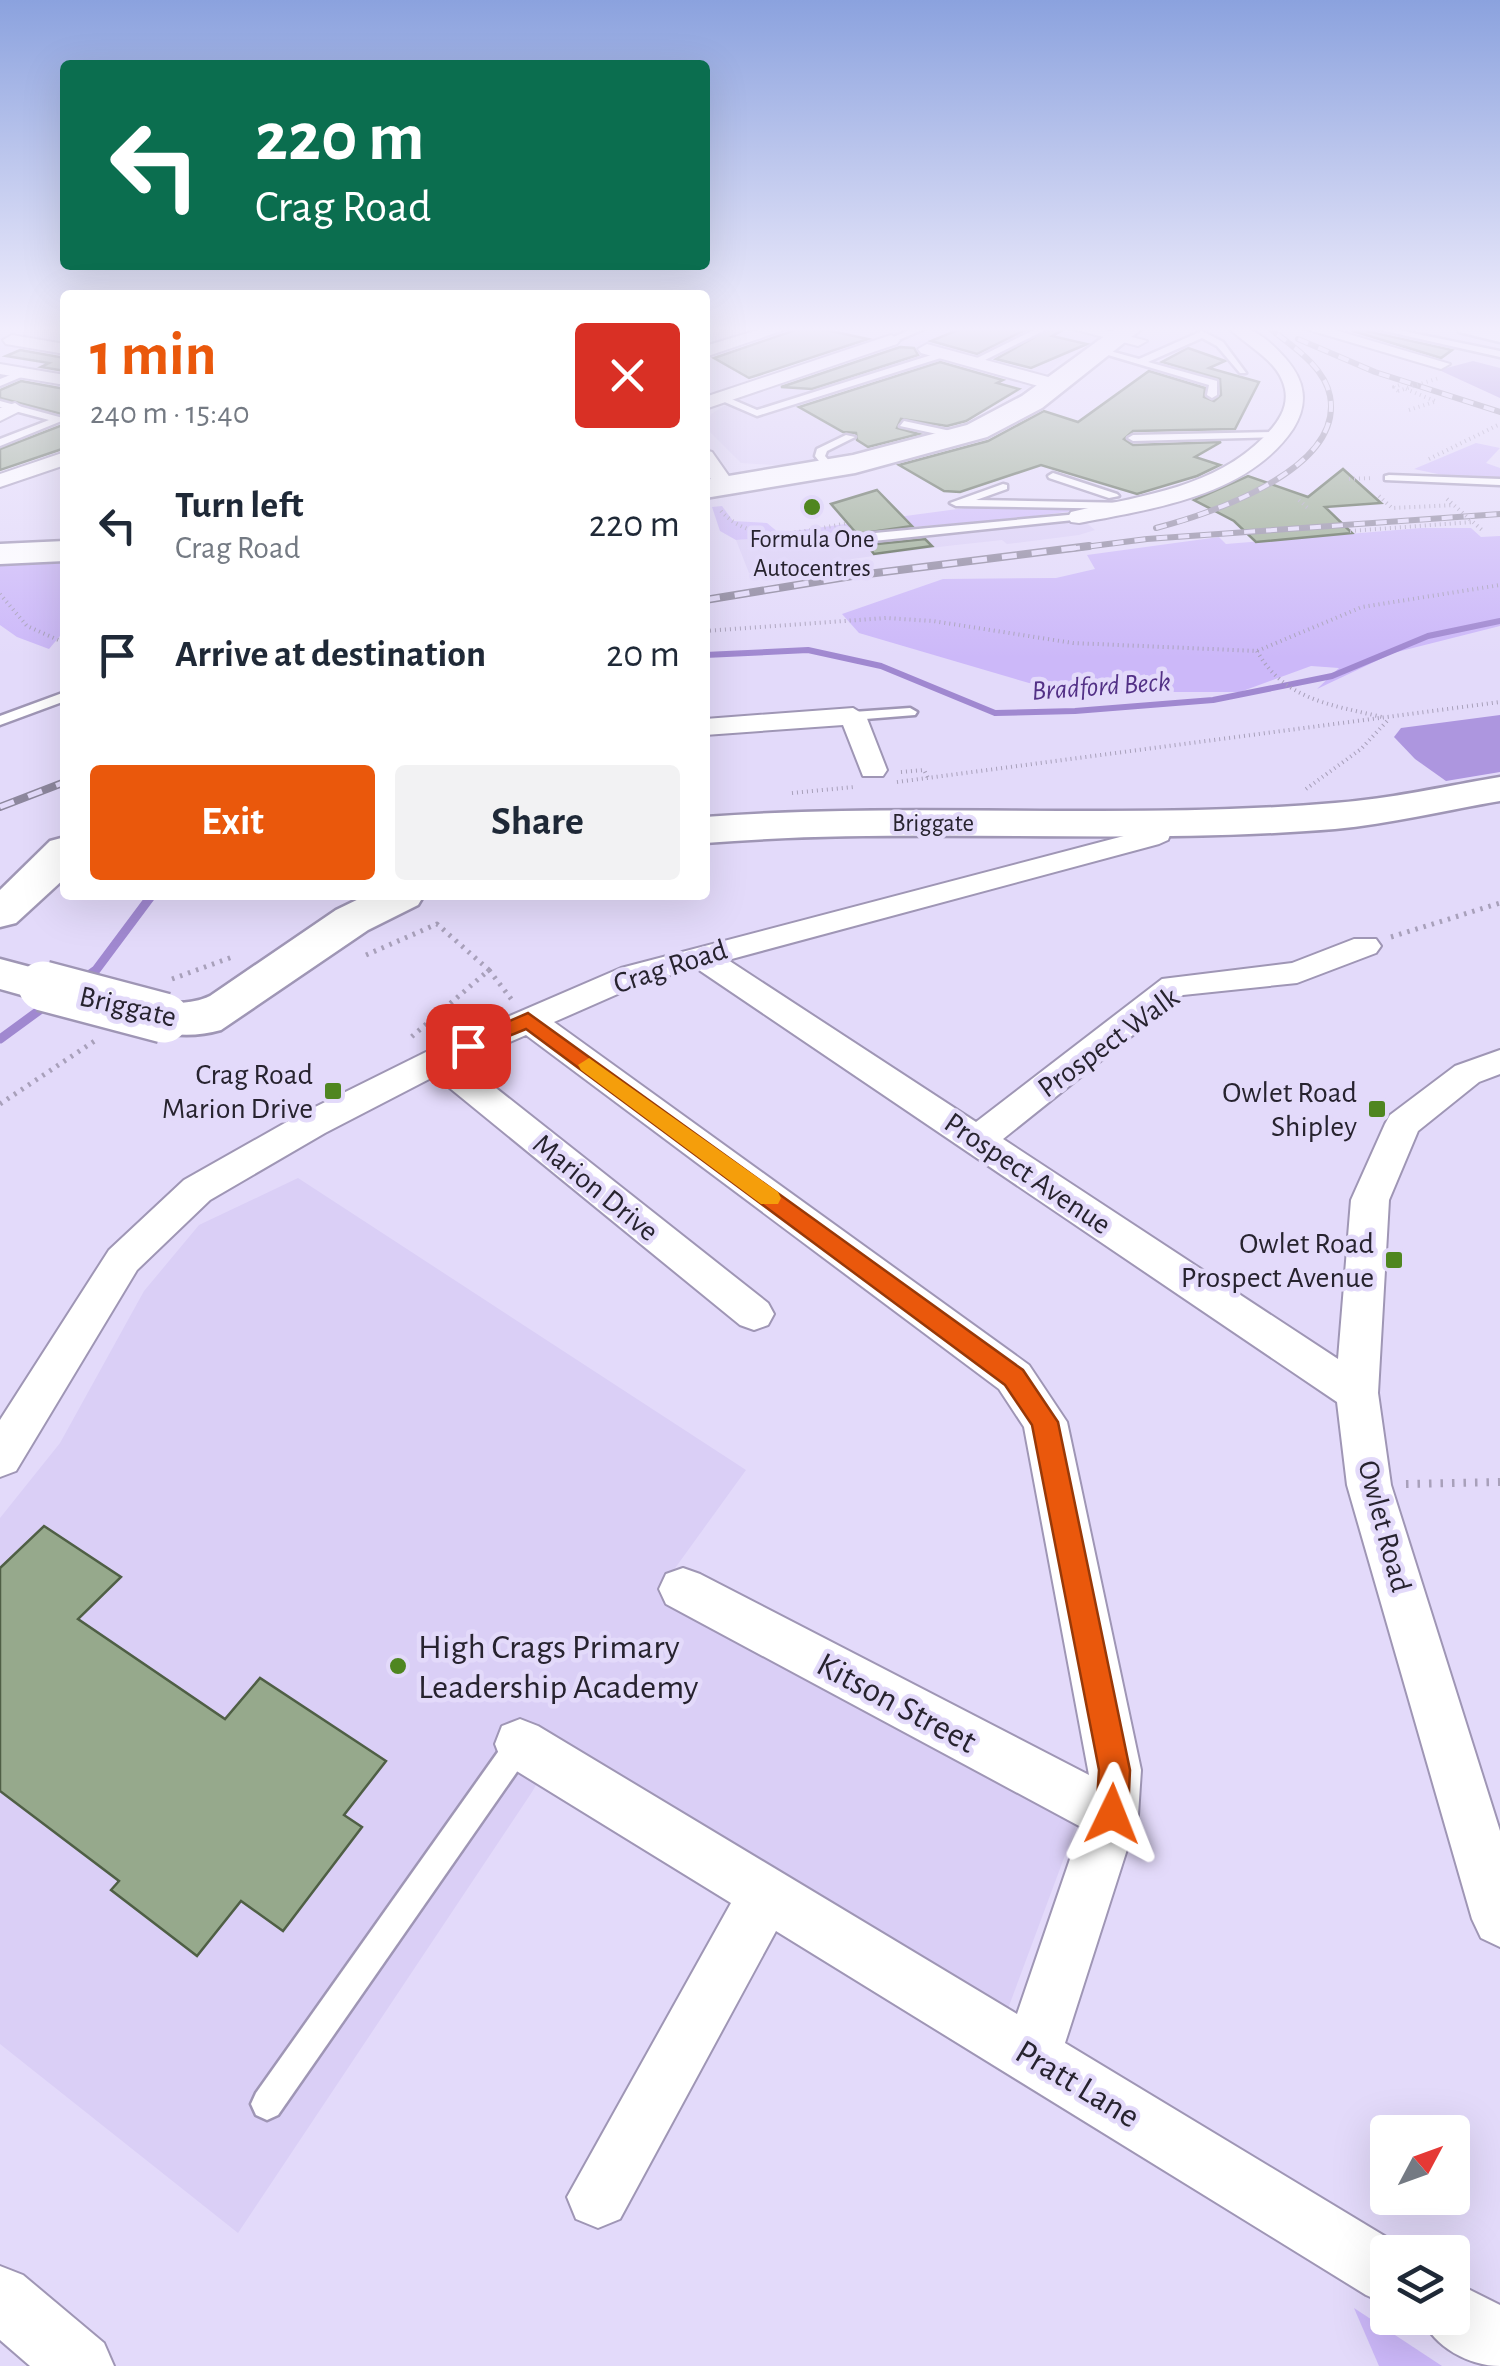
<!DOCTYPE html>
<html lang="en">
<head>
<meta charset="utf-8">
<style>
	body { margin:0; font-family:"Alegreya Sans",sans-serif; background:#f2f2f3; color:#1f2937; height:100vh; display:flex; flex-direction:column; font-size:38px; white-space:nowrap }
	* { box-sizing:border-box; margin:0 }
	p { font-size:32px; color:#747a83 }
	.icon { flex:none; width:55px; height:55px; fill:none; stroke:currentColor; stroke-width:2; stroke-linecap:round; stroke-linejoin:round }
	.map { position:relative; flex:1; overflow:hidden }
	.panel { position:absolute; left:60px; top:290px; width:650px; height:610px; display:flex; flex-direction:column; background:#fff; border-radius:10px; box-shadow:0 10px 40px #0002 }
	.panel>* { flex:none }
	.top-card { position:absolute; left:60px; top:60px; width:650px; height:210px; border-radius:10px; box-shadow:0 10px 40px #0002; background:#0b6e4f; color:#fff; overflow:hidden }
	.needle { width:65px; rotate:49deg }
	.controls { position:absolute; left:1370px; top:2115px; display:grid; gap:20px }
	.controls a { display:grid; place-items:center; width:100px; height:100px; border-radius:10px; background:#fff; box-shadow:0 10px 40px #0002; font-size:50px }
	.pin { position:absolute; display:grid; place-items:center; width:85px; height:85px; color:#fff; margin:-42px; border-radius:20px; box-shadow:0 5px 15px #0006 }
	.me { position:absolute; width:110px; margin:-55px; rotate:2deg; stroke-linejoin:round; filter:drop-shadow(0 0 8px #0008) }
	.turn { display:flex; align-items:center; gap:35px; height:210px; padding:0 30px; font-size:45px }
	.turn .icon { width:130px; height:130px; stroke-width:2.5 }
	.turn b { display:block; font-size:70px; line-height:85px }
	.round { display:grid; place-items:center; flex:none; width:105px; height:105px; border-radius:10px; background:#f2f2f3 }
	.head { display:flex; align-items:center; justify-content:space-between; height:170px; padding:0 30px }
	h1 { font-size:60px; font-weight:600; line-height:75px; color:#ea580c }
	.action { display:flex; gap:20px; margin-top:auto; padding:20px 30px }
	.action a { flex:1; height:115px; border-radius:10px; background:#ea580c; color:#fff; font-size:40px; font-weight:600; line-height:115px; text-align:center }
	.action a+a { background:#f2f2f3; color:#1f2937 }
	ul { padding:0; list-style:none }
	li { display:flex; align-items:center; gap:30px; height:130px; padding:0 30px }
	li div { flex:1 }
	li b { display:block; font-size:38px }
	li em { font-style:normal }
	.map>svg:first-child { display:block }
	.built { fill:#dacff6 }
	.green { fill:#ccb8f9 }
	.forest { fill:#ad96df }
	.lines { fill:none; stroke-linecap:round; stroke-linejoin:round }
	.stream-far1 { stroke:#a088d0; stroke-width:6 }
	.stream { stroke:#a088d0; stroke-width:9 }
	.building { fill:#96a98c; stroke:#4f5f45; stroke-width:2.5 }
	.lane-casing { stroke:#9f96b5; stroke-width:5 }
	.street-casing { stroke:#9f96b5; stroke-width:4 }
	.secondary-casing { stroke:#9f96b5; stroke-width:5 }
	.primary-casing { stroke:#9f96b5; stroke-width:5 }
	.path-far2 { stroke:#a8a0ba; stroke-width:4; stroke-dasharray:1 4; stroke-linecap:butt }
	.path-far1 { stroke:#a8a0ba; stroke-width:5; stroke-dasharray:2.5 6; stroke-linecap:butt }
	.path { stroke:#a8a0ba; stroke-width:8; stroke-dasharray:2.5 9; stroke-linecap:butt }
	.lane { fill:#fff; fill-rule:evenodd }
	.street { fill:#fff; fill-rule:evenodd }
	.secondary { fill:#fff; fill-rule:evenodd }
	.primary { fill:#fff; fill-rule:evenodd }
	.rail-far1-casing { stroke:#8d879d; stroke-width:6 }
	.rail-casing { stroke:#8d879d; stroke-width:8 }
	.rail-far1 { stroke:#e3dafa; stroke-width:4; stroke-dasharray:11; stroke-linecap:butt }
	.rail { stroke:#e3dafa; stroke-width:5; stroke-dasharray:15; stroke-linecap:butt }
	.secondary-bridge-casing { stroke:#9f96b5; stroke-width:54; stroke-linecap:butt }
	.path-bridge { stroke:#a8a0ba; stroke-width:4; stroke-dasharray:1 4; stroke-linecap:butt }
	.secondary-bridge { stroke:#fff; stroke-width:49 }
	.route { fill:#ea580c; stroke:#983908; stroke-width:2.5 }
	.slow { fill:#f59e0b }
	.poi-dot { fill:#4f8620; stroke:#e3dafa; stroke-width:4 }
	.labels { text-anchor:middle; stroke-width:9; stroke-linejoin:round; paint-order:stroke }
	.far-poi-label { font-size:25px; fill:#27232f; stroke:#e3dafa }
	.far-street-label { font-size:25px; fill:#27232f; stroke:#e3dafa }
	.far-water-label { font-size:28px; font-style:italic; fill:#533186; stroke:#e3dafa }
	.street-label { font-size:30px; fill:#27232f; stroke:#e3dafa }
	.poi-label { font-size:30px; fill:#27232f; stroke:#e3dafa; text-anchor:end }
	.near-poi-label { font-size:35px; fill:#27232f; stroke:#e3dafa; text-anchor:start }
	.near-street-label { font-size:35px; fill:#27232f; stroke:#e3dafa }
</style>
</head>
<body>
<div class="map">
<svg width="1500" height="2366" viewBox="0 0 1500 2366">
	<rect width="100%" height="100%" fill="#e3dafa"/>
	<g class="built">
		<polygon points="792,327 828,327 895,346 919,342 954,327 1119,327 1065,357 1032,386 944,427 884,445 788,466 741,463 706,428 711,414 736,399 845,363 769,336"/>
		<polygon points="1074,513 1095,530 1079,535 1007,544 1002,540 947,546 749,573 736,540"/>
		<polygon points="298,1178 746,1470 660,1589 1077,1823 1006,2014 561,1742 532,1792 238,2233 0,2044 0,1518 60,1443 144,1291 199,1225"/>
	</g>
	<g class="green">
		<polygon points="1476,443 1500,448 1486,463 1500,468 1500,477 1452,477 1414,469"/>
		<polygon points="722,506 733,521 767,523 779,533 965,508 1099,508 1002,520 736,540 720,531 712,507"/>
		<polygon points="1421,528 1471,528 1481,537 1500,536 1500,626 1393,653 1317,689 1339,668 1311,666 1240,692 1091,692 1029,683 859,633 842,614 943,579 1056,578 1095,569 1087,555 1219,537 1226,544"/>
		<polygon points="65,560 65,630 49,649 17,637 0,625 0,562"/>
		<polygon points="1354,2308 1442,2366 1379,2366"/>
	</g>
	<g class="forest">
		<polygon points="1473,361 1500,368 1500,398 1439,370"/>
		<polygon points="1500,715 1500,772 1446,781 1415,759 1394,737 1401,728"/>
	</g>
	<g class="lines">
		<polyline class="stream-far1" points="705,655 808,650 881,666 995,713 1075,711 1213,700 1332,676 1428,636 1500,621"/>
		<g class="stream">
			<polyline points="82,980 96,970 152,895"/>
			<polyline points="0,1039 48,1004"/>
		</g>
	</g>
	<g class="building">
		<polygon points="807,326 868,339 749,378 714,358"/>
		<polygon points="967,326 1033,326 977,354 931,341"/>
		<polygon points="1054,326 1063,330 1052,336 1087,344 1031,368 996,359"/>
		<polygon points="1353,326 1363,326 1366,331 1452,350 1441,358 1353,331"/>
		<polygon points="900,347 914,348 918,355 812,389 781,387"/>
		<polygon points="1188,348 1225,361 1209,368 1259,382 1235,429 1133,431 1124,439 1133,445 1221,442 1195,457 1220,465 1197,476 1137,494 1041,465 960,492 944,491 899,465 988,441 1044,411 1078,422 1149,371 1205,388 1204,397 1214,401 1221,395 1220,379 1162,362"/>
		<polygon points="20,350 65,358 65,371 41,367 49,363 6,356"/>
		<polygon points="940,362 1003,380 997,383 1019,389 966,421 947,426 901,419 897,428 919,434 868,447 857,440 856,433 843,432 799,407"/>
		<polygon points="21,381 65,389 65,415 0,398 0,390"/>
		<polygon points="65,424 65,448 0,470 0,449"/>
		<polygon points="1343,469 1381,503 1325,507 1352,533 1256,542 1234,521 1194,500 1248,476 1308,497"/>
		<polygon points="877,490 912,526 857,534 831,504"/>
		<polygon points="925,539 932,546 874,554 867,545"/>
		<polygon points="44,1526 121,1577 78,1619 225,1719 260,1678 386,1761 344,1815 362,1827 283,1931 241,1901 197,1956 111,1890 119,1881 0,1791 0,1568"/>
	</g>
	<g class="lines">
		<g class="lane-casing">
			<g id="lane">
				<polygon points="917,327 929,327 894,342 886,340"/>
				<polygon points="1040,327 1051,327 977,364 969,362"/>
				<polygon points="1367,327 1383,327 1500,351 1500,357"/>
				<polygon points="1202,331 1223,342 1246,373 1240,373 1217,346 1202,338 1148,362 1217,381 1217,395 1212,398 1207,395 1209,385 1098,352 1103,349 1139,359"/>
				<polygon points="944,351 947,356 757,416 713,397 722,395 757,410"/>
				<polygon points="23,370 26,375 0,386 0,379"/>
				<polygon points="0,401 63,418 64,420 0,446 0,439 49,420 0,407"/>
				<polygon points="904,421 960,433 965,436 960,439 900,426"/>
				<polygon points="1278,432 1283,435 1282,437 1133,441 1128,438 1133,435"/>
				<polygon points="846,435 855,437 827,451 825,456 836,469 827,471 815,456 817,449"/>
				<polygon points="1053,473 1117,494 1119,496 1109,498 1049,478 1048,476"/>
				<polygon points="1389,475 1500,479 1500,485 1385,480 1385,476"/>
				<polygon points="1003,484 1007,485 1007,489 976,500 1130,503 1136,506 1130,509 956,506 950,503"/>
				<polygon points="1079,514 1085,517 1083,519 864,542 858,538 864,534"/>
				<polygon points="65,692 65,701 0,725 0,716"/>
				<polygon points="910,708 917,712 915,715 853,720 846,716 853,712"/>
				<polygon points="520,1731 530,1735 534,1744 530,1753 278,2115 267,2120 256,2115 251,2104 256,2093 510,1735"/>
			</g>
		</g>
		<g class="street-casing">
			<g id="street">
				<polygon points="768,327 793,327 705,357 705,346"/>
				<polygon points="1065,327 1095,327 1147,341 1138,346"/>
				<path d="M1228,327C1253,325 1270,341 1286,359C1305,381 1309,403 1293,429C1248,496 1152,509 1079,523L1071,522L1068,517L1071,512C1138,496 1213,489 1264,437C1277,424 1289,408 1285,389C1279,360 1247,347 1228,327Z"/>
				<polygon points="1299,327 1325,327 1450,364 1441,369"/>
				<polygon points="12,335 65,344 65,354 6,344 3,340"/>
				<polygon points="891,335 900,340 897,344 705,409 705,397"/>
				<polygon points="927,344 1063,381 1065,385 1056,391 921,353 918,349"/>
				<polygon points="0,364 65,375 65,385 0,374"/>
				<polygon points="15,403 24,409 0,421 0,408"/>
				<polygon points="705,450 712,452 733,482 736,486 733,490 719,490 705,471"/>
				<polygon points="65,452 65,465 0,487 0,474"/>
				<polygon points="853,708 866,716 887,770 883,776 863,776 843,725 705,735 705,719"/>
				<polygon points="1161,813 1171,816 1175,822 1168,840 1159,844 728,960 976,1122 1162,979 1292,963 1354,939 1376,939 1381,946 1376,953 1297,983 1183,995 1003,1139 1338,1359 1351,1200 1385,1124 1390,1115 1455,1066 1500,1050 1500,1074 1479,1082 1418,1131 1389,1200 1378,1393 1391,1485 1500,1831 1500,1947 1481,1938 1472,1919 1347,1485 1337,1402 696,968 645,982 554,1022 1029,1365 1067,1422 1141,1770 1138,1815 1065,2043 1411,2252 1388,2252 1388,2305 1366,2295 776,1931 620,2219 598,2228 576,2219 567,2197 731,1903 502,1762 495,1744 502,1726 520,1719 538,1726 1017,2014 1081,1827 666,1604 659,1589 666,1574 683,1568 700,1574 1089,1775 1024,1427 999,1389 526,1035 463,1062 768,1303 774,1314 768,1325 754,1330 740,1325 435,1076 325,1133 210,1200 137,1270 16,1471 0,1477 0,1420 109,1250 184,1180 299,1115 426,1052 621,968 1139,832 1145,829 1151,816"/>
				<polygon points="0,2266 23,2275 104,2343 114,2366 30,2366 0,2340"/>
				<path d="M1452,2281L1500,2305V2366C1469,2366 1434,2347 1422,2318H1452Z"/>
			</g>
		</g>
		<g class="secondary-casing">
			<g id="secondary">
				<path d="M1500,777V801C1446,810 1390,824 1335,829C1126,846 914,826 705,843V817C914,801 1126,821 1335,803C1390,799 1446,786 1500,777Z"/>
				<path d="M367,895H424L418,905L368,930L221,1030C197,1037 171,1036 147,1029L139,1018L147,1007C168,1001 190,1006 210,996L336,910Z"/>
				<polygon points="0,959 60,975 67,986 60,997 43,1001 0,989"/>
			</g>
		</g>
		<g class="primary-casing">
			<g id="primary">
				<polygon points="1117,327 1144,327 1042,408 987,437 855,473 705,498 705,480 853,455 967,425 1022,396"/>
				<polygon points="1456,327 1500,327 1500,342 1459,332"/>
				<polygon points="65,541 65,561 0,564 0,544"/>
				<polygon points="65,837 65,878 16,923 0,927 0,890 50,841"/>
			</g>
		</g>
		<g class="path-far2">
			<polyline points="1406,389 1435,401"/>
			<polyline points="1398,391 1394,387 1400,385"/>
			<polyline points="1409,410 1437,401"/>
			<polyline points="1429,459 1500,424"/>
			<polyline points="1349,479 1373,478"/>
			<polyline points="1379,496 1392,508 1454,505"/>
			<polyline points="1299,500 1310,510"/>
			<path d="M721,511C755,548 805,530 849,523"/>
			<polyline points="1350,531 1473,522"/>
			<polyline points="0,594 27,626 65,643"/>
			<polyline points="705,631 886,618 933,621 1073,643 1257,651 1362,607 1500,585"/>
			<path d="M1257,651C1284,700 1332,705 1382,717"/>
			<polyline points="901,772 924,770 928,778"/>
			<polyline points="897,782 1500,702"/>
			<polyline points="1306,789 1361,749 1388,720"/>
			<polyline points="792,793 854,787"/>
		</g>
		<g class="path-far1">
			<polyline points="1391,937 1500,903"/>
			<polyline points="366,955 437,924 489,970 409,1039"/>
			<polyline points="489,970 512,1000"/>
			<polyline points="172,979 235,956"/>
			<polyline points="0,1104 96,1040"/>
		</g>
		<polyline class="path" points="1406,1484 1500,1482"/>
		<use href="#lane" class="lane"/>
		<use href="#street" class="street"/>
		<use href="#secondary" class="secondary"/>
		<use href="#primary" class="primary"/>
		<g class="rail-far1-casing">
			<g id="rail-far1">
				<polyline points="1298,339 1375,372 1500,412"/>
				<path d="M1156,528C1209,514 1344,470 1330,396C1324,365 1290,345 1268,327"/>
				<polyline points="1069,549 1147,539 1500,514"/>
			</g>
		</g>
		<g class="rail-casing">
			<g id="rail">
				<polyline points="705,600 852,576 1089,546"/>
				<polyline points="0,807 65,782"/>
			</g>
		</g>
		<use href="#rail-far1" class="rail-far1"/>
		<use href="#rail" class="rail"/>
		<g class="secondary-bridge-casing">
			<polyline id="secondary-bridge" points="43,986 164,1018"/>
		</g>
		<g class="path-bridge">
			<polyline points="1398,391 1439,378"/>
			<polyline points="1447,499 1482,530"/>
		</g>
		<use href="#secondary-bridge" class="secondary-bridge"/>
	</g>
	<linearGradient id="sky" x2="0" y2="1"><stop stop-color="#8ba2de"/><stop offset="0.5" stop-color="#f2eefd"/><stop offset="1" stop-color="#f2eefd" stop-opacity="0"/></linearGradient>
	<rect width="1500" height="658" fill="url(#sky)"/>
	<polygon class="route" points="528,1013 1023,1370 1058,1422 1130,1770 1128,1814 1123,1826 1112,1830 1100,1826 1096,1814 1099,1770 1032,1425 1005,1385 526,1029 468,1053 458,1046 461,1042"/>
	<polygon class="slow" points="589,1058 778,1192 781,1198 778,1204 761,1204 581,1070 578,1065"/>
	<g class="poi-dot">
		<circle cx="812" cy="507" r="10"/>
		<rect x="323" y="1081" width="20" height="20" rx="5"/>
		<rect x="1367" y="1099" width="20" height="20" rx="5"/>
		<rect x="1384" y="1250" width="20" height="20" rx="5"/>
		<circle cx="398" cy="1666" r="10"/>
	</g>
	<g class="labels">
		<g class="far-poi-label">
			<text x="812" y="547">Formula One<tspan x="812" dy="29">Autocentres</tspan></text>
		</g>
		<g class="far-street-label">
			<text x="933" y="831">Briggate</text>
		</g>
		<g class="far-water-label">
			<text transform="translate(1101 685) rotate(-4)" y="10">Bradford Beck</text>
		</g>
		<g class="street-label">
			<text transform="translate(670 966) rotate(-18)" y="10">Crag Road</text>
			<text transform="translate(128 1006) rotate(13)" y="10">Briggate</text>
			<text transform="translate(1108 1042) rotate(-36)" y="10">Prospect Walk</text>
			<text transform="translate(1028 1173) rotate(34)" y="10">Prospect Avenue</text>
			<text transform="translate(596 1187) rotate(39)" y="10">Marion Drive</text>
			<text transform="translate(1385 1526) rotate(75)" y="10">Owlet Road</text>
		</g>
		<g class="poi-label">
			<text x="313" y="1084">Crag Road<tspan x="313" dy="34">Marion Drive</tspan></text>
			<text x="1357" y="1102">Owlet Road<tspan x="1357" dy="34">Shipley</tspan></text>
			<text x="1374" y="1253">Owlet Road<tspan x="1374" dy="34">Prospect Avenue</tspan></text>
		</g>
		<g class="near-poi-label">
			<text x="418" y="1658">High Crags Primary<tspan x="418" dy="40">Leadership Academy</tspan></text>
		</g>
		<g class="near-street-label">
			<text transform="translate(897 1702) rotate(28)" y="12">Kitson Street</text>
			<text transform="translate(1078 2083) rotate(31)" y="12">Pratt Lane</text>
		</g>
	</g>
</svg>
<div class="controls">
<a><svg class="needle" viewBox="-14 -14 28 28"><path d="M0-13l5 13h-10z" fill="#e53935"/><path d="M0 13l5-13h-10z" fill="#747a83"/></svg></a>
<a><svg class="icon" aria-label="layers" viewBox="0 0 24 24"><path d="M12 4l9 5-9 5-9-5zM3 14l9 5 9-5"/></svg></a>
</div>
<div class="pin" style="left:468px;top:1046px;background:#d93025"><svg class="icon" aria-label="arrive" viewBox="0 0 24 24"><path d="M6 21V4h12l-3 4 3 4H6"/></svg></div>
<svg class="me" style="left:1112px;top:1814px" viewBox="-20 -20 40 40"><path d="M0-17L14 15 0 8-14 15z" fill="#ea580c" stroke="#fff" stroke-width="4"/></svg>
<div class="top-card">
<div class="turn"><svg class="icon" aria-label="left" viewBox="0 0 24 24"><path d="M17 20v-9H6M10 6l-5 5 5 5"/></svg><div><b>220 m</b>Crag Road</div></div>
</div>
<section class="panel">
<div class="head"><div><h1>1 min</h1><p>240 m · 15:40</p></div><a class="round" style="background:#d93025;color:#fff"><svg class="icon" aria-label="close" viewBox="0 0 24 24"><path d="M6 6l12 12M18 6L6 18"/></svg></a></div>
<ul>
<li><svg class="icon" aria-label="left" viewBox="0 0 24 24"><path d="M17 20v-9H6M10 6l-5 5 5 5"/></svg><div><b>Turn left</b><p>Crag Road</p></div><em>220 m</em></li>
<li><svg class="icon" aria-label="arrive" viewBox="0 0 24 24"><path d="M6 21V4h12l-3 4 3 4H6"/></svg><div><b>Arrive at destination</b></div><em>20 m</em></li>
</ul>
<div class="action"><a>Exit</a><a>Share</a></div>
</section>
</div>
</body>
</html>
